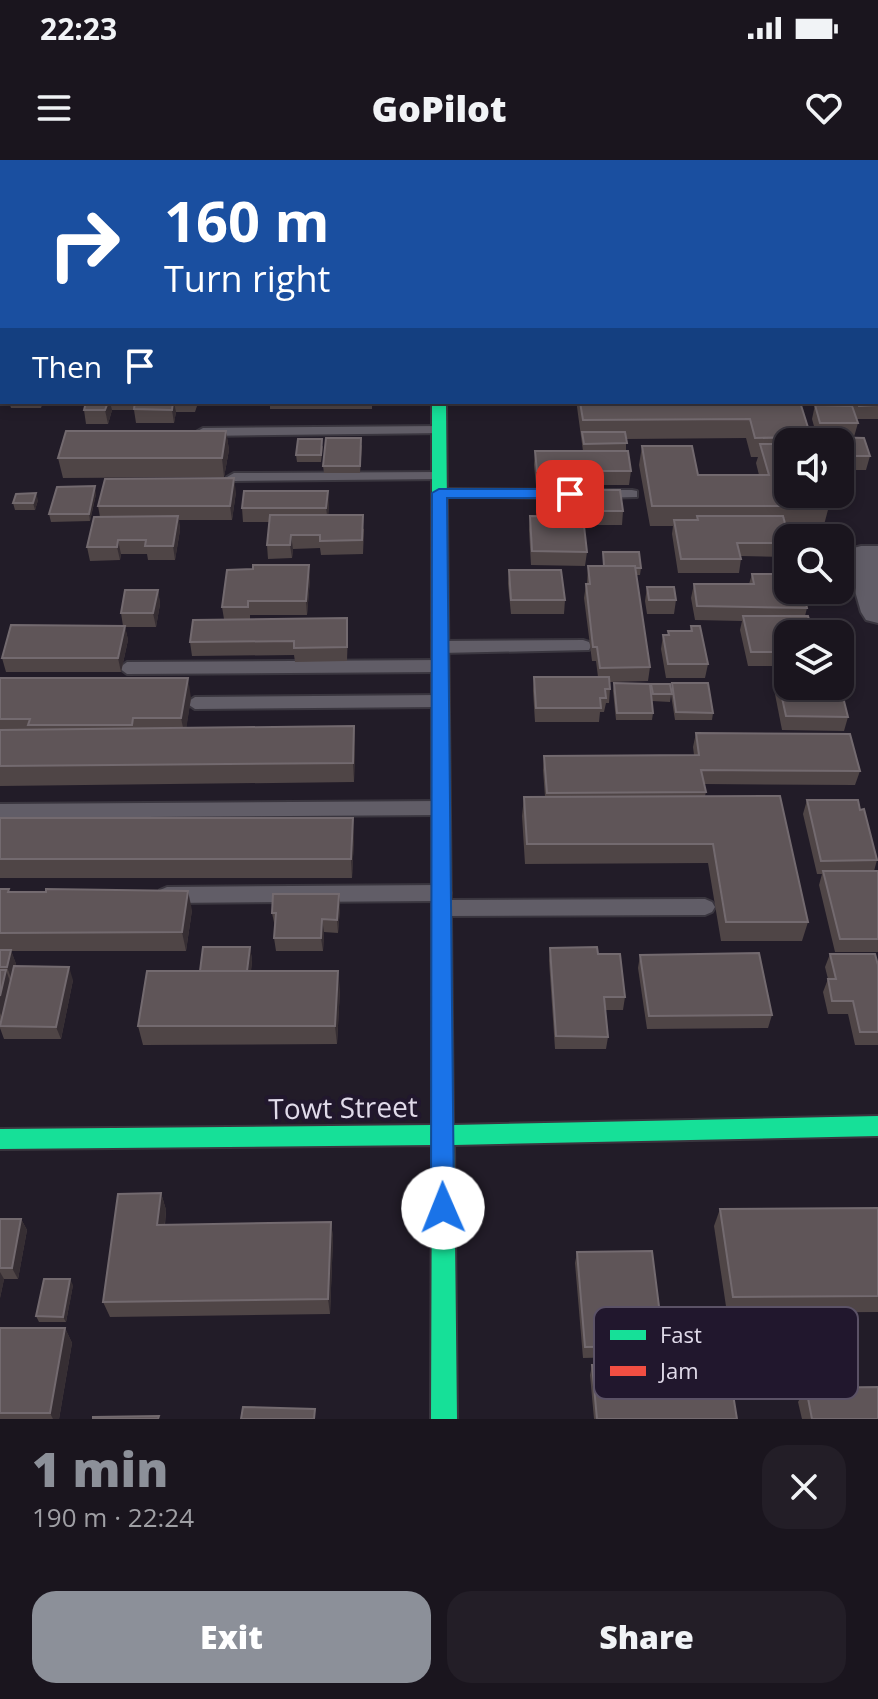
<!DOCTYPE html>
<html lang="en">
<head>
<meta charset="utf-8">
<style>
	body { margin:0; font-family:"Open Sans",sans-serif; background:#231e27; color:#f1f3f6; height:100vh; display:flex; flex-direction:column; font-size:30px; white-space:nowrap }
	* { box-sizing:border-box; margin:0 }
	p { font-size:26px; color:#9f9fa4 }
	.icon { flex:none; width:44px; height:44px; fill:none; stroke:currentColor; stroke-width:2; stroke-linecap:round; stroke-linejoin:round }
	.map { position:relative; height:1259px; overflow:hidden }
	.side { display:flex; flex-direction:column; background:#1a151e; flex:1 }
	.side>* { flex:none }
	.hud { position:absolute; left:0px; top:0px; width:878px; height:244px; box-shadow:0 4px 12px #0003,0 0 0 2px #38343c; background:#1a4fa0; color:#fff; overflow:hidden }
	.controls { position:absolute; left:774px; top:268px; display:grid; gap:16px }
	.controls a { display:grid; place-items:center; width:80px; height:80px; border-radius:16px; background:#1a151e; box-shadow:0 4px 12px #0003,0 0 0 2px #38343c; font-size:40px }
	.pin { position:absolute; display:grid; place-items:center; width:68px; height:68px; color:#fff; margin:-34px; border-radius:16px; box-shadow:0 4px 12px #0006 }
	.me { position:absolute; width:88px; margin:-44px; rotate:359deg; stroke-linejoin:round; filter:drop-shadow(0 0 6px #0008) }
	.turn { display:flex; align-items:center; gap:28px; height:168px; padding:0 32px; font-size:36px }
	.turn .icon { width:104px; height:104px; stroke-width:2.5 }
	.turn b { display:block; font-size:56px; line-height:68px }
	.then { display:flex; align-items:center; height:76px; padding:0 32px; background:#0003; gap:16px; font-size:30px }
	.round { display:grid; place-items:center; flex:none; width:84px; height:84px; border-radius:24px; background:#231e27 }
	.head { display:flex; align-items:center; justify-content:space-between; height:136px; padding:0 32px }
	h1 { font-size:48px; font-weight:800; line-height:60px; color:#8c9099 }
	.action { display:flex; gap:16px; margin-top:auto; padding:16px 32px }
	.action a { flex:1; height:92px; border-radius:24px; background:#8c9099; color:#fff; font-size:32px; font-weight:800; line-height:92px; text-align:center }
	.action a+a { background:#231e27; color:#f1f3f6 }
	.status { display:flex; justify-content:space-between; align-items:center; height:56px; padding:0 40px; background:#1a151e; direction:ltr }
	.status svg { height:22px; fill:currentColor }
	header { display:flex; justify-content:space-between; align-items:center; height:104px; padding:0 32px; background:#1a151e; font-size:36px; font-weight:800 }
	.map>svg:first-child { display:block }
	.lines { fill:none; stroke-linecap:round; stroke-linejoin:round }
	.lane-casing { stroke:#3a363f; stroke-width:4 }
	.street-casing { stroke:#3a363f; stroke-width:4 }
	.fast-casing { stroke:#3a363f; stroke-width:4 }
	.jam-casing { stroke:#3a363f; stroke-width:4 }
	.lane { fill:#615d67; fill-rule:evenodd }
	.street { fill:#615d67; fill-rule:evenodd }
	.fast { fill:#16e098; fill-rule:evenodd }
	.jam { fill:#f24e42; fill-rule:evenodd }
	.wall { fill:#4f4546 }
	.shaded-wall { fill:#362e33 }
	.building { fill:#5f5558; stroke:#736a6f; stroke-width:2 }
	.route { fill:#1a73e8; stroke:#114b97; stroke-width:2 }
	.labels { text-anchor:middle; stroke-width:8; stroke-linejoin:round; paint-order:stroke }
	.near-street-label { font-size:28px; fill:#e1dbea; stroke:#21172d }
	.key { fill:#21172d; stroke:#5b5266; stroke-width:2 }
	.key-label { font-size:22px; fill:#e1dbea }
</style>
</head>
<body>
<div class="status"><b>22:23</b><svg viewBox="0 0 49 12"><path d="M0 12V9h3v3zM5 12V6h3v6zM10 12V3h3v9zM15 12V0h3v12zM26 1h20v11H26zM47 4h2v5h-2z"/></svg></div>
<header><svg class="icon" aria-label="menu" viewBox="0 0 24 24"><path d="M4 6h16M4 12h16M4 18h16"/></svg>GoPilot<svg class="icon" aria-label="heart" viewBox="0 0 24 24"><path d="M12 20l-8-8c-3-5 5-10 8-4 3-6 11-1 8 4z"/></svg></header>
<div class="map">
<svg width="878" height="1259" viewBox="0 0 878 1259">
	<rect width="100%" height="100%" fill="#221c28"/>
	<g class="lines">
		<g class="lane-casing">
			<g id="lane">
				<polygon points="410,0 442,0 443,2 409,2"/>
				<polygon points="440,266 445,267 445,273 203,276 196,272 203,268"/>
				<polygon points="439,312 446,316 444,319 234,321 227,317 234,313"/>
				<polygon points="439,329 561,330 568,334 561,338 434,336 434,330"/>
				<polygon points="632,330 637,331 637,337 599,338 592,334 599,330"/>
				<polygon points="583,480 589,482 591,486 589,490 440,493 432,487 440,481"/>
				<polygon points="440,500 448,506 440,512 127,514 119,508 127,502"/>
				<polygon points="440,535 448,541 440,547 195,549 186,543 195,537"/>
				<polygon points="441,641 447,643 450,648 447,653 441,655 0,658 0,644"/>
				<polygon points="441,725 448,728 451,733 448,738 441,741 167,743 160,740 157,735 160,730 167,727"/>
				<polygon points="705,739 712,742 715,747 712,752 705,755 444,756 437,753 434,748 437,743 444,740"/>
			</g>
		</g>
		<g class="street-casing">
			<polygon id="street" points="861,386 878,386 878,463 866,460 861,452 845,396 850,389"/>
		</g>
		<g class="fast-casing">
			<polygon id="fast" points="432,242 446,242 453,965 878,956 878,976 454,985 457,1259 431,1259 432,985 0,989 0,969 432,965"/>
		</g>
		<g class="jam-casing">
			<rect id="jam" x="433" y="0" width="10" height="2"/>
		</g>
		<use href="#lane" class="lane"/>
		<use href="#street" class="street"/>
		<use href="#fast" class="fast"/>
		<use href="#jam" class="jam"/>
	</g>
	<g class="wall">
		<polygon points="123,0 140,0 139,2 123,2"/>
		<rect x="500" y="0" width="28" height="2"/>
		<rect x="544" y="0" width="168" height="2"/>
		<rect x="0" y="49" width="2" height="32"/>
		<rect x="0" y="82" width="2" height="80"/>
		<polygon points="876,89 878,90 878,157 876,157"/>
		<polygon points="876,217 878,217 878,259 856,259 858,263 854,277 817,277 812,259 815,245 851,246 850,242 876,242"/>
		<polygon points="9,242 43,242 41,248 11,248"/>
		<polygon points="86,242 208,242 207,246 197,246 195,252 176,252 174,263 136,263 134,250 112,250 108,264 86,264 84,250"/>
		<rect x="270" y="242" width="102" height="7"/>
		<polygon points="577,242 800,242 811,277 810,282 788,282 788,334 829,346 824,365 786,365 788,378 787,397 741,396 741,399 739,413 678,413 672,374 673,366 650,366 639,305 642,286 698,315 759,315 756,303 758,297 751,297 746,278 626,279 626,291 583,291 577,247"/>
		<polygon points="226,271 229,290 224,317 63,318 58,298"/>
		<polygon points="826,277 864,278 870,296 866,310 840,310 840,282 825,282"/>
		<polygon points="362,285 360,313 324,313 323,306"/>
		<polygon points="323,286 321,302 297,302 296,295"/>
		<polygon points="535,291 631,311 629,325 536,325 534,305"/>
		<polygon points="538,330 623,351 622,365 584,365 587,392 585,406 531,405 529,370 530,356 538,356 537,344"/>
		<polygon points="236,332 232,360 179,360 180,370 175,400 148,400 147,394 121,394 120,400 90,401 87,387 100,357 98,346"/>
		<polygon points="96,334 90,361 51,362 49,354"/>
		<polygon points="38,340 35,350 15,350 13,343"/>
		<polygon points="329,344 328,355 364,369 363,394 321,395 320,388 293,389 292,398 268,399 267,385 269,362 243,362 242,348"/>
		<polygon points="603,392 641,408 640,415 636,415 650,507 648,521 609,522 610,529 609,543 606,543 604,552 600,552 599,562 535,562 533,531 534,517 598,517 596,501 592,501 584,438 586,424 587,424 588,406 603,406"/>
		<polygon points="509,410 565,440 564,454 511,454 508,424"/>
		<polygon points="752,414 788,430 807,448 805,456 788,474 788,506 748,506 740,470 742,461 695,460 691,438 694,424 749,424"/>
		<polygon points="310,419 307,455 250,455 250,459 348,472 347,501 295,502 294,495 192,496 190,482 224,459 222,447"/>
		<polygon points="647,427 676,440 674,454 647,454 645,441"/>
		<polygon points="158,430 160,444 156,467 125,467 128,480 121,512 6,512 2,498 123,466 121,453"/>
		<polygon points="691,466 708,504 705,518 666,518 661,489 663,475 668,475 668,471 690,471"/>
		<polygon points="777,515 848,557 844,571 782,570 774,529"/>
		<polygon points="0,518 191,538 186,568 354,566 355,586 354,622 0,626"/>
		<polygon points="614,523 651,530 651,524 671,530 672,523 713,553 712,560 675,560 671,535 670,542 652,541 653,553 652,560 616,560 613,531"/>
		<polygon points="696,573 860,611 855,625 704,624 706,632 705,636 808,762 802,781 721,781 708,703 525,704 522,656 524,637 545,637 543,610 544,596 694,595 693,587"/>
		<polygon points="807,640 860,650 877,700 874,711 878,711 878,792 835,792 819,725 822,714 817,714 803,654"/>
		<polygon points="0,658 354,677 352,718 0,718"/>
		<polygon points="0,729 10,732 192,750 186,791 11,791 16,804 15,806 73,820 61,879 4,879 0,868"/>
		<polygon points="339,734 340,747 338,773 324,772 323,791 276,791 274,778 275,767 272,753"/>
		<polygon points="250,787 252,800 251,811 340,829 337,884 143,885 138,866 200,811"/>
		<polygon points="550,788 598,794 625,837 623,850 605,850 608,877 606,889 555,889 549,801"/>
		<polygon points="830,794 878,805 878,885 855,885 848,854 828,854 823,832 828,819 825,807"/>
		<polygon points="640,795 772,855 768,868 647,869 638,808"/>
		<polygon points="161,1033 166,1050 165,1065 331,1062 333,1078 330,1154 110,1157 103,1142"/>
		<polygon points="878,1048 878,1152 727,1153 714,1066 720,1049"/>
		<polygon points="0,1059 21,1059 27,1070 18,1119 4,1119 0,1138"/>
		<polygon points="577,1092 664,1186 661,1196 583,1198 575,1103"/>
		<polygon points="73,1125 66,1162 39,1162 36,1156"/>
		<polygon points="0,1168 65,1168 72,1183 59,1259 0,1259"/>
		<polygon points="592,1205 737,1259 594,1259 590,1215"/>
		<polygon points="806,1228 878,1259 802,1259 798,1242"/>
	</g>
	<g class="shaded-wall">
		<polygon points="108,242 110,242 112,250 108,264 105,250"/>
		<polygon points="173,242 174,242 176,252 174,263 172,250"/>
		<polygon points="226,271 229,290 224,317 222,298"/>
		<polygon points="234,318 236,332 232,360 230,346"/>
		<polygon points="95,326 96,334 90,361 89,354"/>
		<polygon points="328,331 329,344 328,362 326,348"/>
		<polygon points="36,333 38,340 35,350 33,343"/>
		<polygon points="178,356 180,370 175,400 173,386"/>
		<polygon points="291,375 293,389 292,398 290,385"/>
		<polygon points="118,380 121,394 120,400 117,387"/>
		<polygon points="309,405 310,419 307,455 306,441"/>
		<polygon points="158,430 160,444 156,467 153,453"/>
		<polygon points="125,466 128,480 121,512 118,498"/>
		<polygon points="188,518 191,538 185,577 181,558"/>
		<polygon points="354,566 355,586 354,622 353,603"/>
		<polygon points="353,658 354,677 352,718 351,699"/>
		<polygon points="188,731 192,750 186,791 182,772"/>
		<polygon points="339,734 340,747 338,773 337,760"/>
		<polygon points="322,759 324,772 323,791 321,778"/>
		<polygon points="250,787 252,800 249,827 247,814"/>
		<polygon points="11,790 16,804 12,821 7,807"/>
		<polygon points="69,807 73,820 61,879 56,867"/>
		<polygon points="6,810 11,824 3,860 0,853 0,836"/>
		<polygon points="338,811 340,829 337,884 335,866"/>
		<polygon points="161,1033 166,1050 163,1081 157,1065"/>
		<polygon points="21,1059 27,1070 18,1119 12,1108"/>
		<polygon points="331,1062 333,1078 330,1154 328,1139"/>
		<polygon points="0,1112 4,1119 0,1138"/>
		<polygon points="70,1119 73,1125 66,1162 63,1157"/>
		<polygon points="65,1168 72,1183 59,1259 53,1259 50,1253"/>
	</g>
	<g class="building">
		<polygon points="16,0 99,0 98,2 15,2"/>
		<polygon points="156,0 319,0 318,2 155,2"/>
		<rect x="772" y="0" width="51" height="2"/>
		<rect x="0" y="49" width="2" height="19"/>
		<rect x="0" y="82" width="2" height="29"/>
		<polygon points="876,89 878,90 878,116 876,116"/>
		<rect x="0" y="119" width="2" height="30"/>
		<rect x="876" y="122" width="2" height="22"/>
		<rect x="876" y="167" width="2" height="31"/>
		<polygon points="876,228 878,228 878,245 859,246 858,242 876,242"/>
		<polygon points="86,242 108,242 105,250 84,250"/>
		<polygon points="135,242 173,242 172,250 134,249"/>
		<polygon points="580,242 800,242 811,277 755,278 750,259 583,260"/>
		<polygon points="815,245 852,246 858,263 820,263"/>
		<polygon points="66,271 226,271 222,298 58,298"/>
		<polygon points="582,272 625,272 627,283 584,284"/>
		<polygon points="826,277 864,278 870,296 840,296 840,282 828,282"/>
		<polygon points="326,278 361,278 360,306 323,306"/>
		<polygon points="298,279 322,279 321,295 296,295"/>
		<polygon points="760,284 788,284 788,334 825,334 829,346 652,346 642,286 692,286 698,315 769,315"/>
		<polygon points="535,291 628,291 631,311 537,311"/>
		<polygon points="234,318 230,346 98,346 105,319"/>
		<polygon points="95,326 89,354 49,354 57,327"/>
		<polygon points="538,330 620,330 623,351 540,351"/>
		<polygon points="244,331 328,331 326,348 242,348"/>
		<polygon points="36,333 33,343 13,343 16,334"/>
		<polygon points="270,355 363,355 362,380 320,381 320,375 291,375 290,385 267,385"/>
		<polygon points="178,356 173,386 145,386 146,380 118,380 117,387 87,387 94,357"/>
		<polygon points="530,356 583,357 587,392 532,391"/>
		<polygon points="697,356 783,356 789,378 788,378 788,383 737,383 741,399 681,399 674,360 698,360"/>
		<polygon points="603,392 639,392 641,408 635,408 635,406 604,406"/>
		<polygon points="253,405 309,405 306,441 248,441 248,447 222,447 227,410 253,409"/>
		<polygon points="588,406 635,406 650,507 600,508 597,487 593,487 586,424 590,424"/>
		<polygon points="509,410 561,410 565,440 511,440"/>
		<polygon points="752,414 788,414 788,430 803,430 807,448 697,446 694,424 754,424"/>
		<polygon points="647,427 674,427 676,440 649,440"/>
		<polygon points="125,430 158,430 153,453 121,453"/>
		<polygon points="743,456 808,456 813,474 788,474 788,492 751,492"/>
		<polygon points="347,458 347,487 294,488 294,481 190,482 193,460"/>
		<polygon points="11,465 125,466 118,498 2,498"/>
		<polygon points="691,466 700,466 708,504 668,504 663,475 669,475 668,471 692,471"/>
		<polygon points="777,515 788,515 788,526 840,526 840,525 848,557 786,556"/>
		<polygon points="534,517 609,517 610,529 605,529 606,538 600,538 601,548 536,548"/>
		<polygon points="0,518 188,518 181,558 133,558 132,565 28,565 30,559 0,559"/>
		<polygon points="614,523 650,524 653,553 617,553"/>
		<polygon points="672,523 708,523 713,553 676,552"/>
		<polygon points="651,524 670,524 672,534 653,534"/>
		<polygon points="354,566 353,603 0,606 0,570"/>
		<polygon points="696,573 850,574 860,611 701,610 706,632 547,633 544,596 699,595"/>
		<polygon points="780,636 808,762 726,762 713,684 527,684 524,637"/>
		<polygon points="807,640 858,640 860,650 864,649 877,700 821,701"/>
		<polygon points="0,658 353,658 351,699 0,699"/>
		<polygon points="823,711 878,711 878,779 840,779"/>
		<polygon points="0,729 9,729 8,732 46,732 46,729 188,731 182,772 0,773"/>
		<polygon points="273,734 339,734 337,760 322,759 321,778 274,778 276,753 272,753"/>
		<polygon points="203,787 250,787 247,811 200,811"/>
		<polygon points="597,787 598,794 620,794 625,837 604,837 608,877 556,876 550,788"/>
		<polygon points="0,790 11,790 7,807 0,807"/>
		<polygon points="759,793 772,855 649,856 640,795"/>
		<polygon points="830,794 875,794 878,805 878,872 860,872 853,841 832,841 828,819 836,819"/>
		<polygon points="14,806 69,807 56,867 0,866"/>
		<polygon points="0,810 6,810 0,836"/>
		<polygon points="147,811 338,811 335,866 138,866"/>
		<polygon points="161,1033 157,1065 331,1062 328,1139 103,1142 118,1034"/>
		<polygon points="878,1048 878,1136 733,1137 720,1049"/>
		<polygon points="0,1059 21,1059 12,1108 0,1108"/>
		<polygon points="652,1091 664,1186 585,1187 577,1092"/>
		<polygon points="44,1119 70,1119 63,1157 36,1156"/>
		<polygon points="0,1168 65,1168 50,1253 0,1253"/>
		<polygon points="728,1203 737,1259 597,1259 592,1205"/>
		<polygon points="878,1227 878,1259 812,1259 806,1228"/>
		<polygon points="243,1247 315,1249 314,1259 241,1259"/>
		<polygon points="159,1256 158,1259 93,1259 93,1257"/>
	</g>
	<polygon class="route" points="439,329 570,329 577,334 570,338 447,338 454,1048 451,1056 443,1059 434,1056 431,1048 432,333"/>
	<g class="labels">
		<g class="near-street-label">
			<text transform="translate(343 948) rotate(-1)" y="10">Towt Street</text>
		</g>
	</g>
	<rect x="594" y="1147" width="264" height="92" rx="12" class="key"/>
	<rect x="610" y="1170" width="36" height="10" fill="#16e098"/>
	<rect x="610" y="1206" width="36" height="10" fill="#f24e42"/>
	<g class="key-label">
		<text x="660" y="1183">Fast</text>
		<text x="660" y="1219">Jam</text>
	</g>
</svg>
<div class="controls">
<a><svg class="icon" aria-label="sound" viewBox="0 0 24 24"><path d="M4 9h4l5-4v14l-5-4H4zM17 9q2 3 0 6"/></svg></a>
<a><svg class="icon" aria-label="search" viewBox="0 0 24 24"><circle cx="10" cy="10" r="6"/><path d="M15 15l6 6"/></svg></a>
<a><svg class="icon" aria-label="layers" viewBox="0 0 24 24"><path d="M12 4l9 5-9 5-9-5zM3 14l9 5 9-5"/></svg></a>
</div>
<div class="pin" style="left:570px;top:334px;background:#d93025"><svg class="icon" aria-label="arrive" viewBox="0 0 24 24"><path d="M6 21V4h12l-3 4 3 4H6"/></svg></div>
<svg class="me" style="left:443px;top:1048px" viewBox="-20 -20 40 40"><circle r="19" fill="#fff"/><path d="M0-13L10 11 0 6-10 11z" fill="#1a73e8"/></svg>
<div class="hud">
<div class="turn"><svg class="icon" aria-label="right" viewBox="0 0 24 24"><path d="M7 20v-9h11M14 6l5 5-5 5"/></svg><div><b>160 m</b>Turn right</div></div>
<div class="then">Then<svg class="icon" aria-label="arrive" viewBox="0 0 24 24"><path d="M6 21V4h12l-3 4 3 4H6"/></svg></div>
</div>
</div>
<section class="side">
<div class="head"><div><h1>1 min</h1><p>190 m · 22:24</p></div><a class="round"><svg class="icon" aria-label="close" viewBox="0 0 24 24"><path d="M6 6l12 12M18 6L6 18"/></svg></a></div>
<div class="action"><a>Exit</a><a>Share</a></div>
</section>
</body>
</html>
